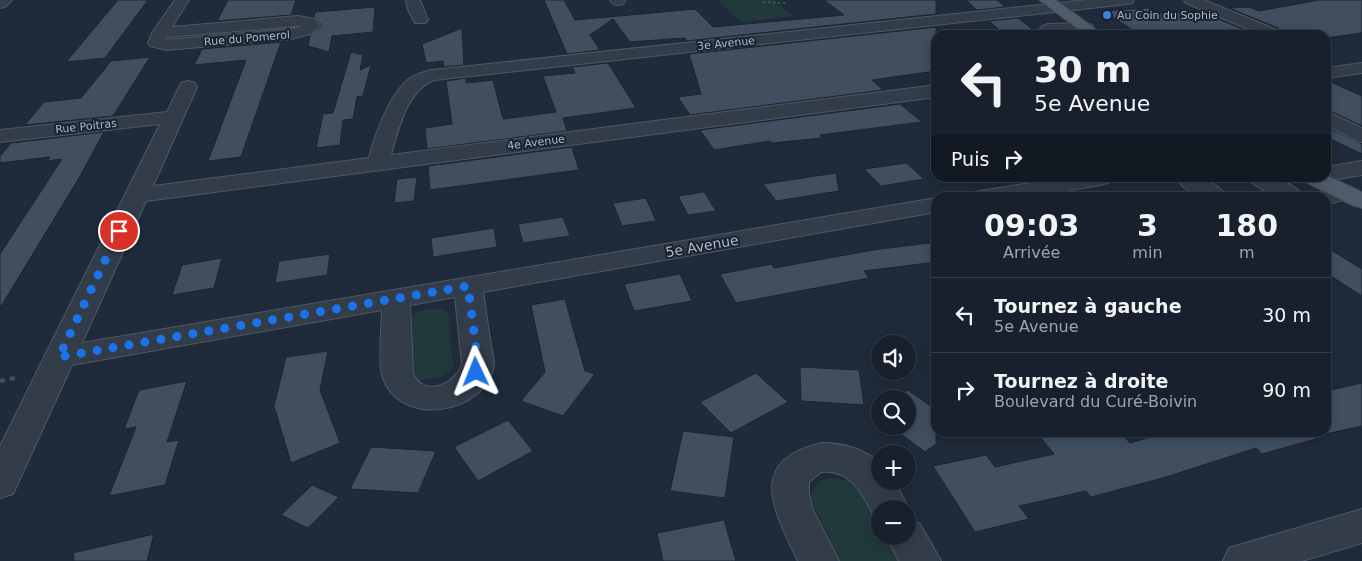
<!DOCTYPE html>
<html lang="fr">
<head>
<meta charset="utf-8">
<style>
	body { margin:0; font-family:"DejaVu Sans",sans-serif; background:#202834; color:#f1f3f6; height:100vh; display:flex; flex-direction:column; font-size:19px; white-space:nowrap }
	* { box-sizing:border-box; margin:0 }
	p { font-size:16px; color:#9ea3a9 }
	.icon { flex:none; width:28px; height:28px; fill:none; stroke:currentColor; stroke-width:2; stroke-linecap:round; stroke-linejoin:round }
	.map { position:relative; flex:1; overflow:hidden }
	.side { position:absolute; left:931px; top:192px; width:400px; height:245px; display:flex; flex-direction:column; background:#17202c; border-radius:15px; box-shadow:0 2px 12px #0003,0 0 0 1px #363e48 }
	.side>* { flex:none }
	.top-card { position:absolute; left:931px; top:30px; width:400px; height:152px; border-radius:15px; box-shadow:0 2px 12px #0003,0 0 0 1px #363e48; background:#17202c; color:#f1f3f6; overflow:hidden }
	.tools { position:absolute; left:871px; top:335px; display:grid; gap:10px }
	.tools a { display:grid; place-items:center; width:45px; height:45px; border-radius:50%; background:#17202c; box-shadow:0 2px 12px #0003,0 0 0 1px #363e48; font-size:25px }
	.pin { position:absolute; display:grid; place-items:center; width:42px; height:42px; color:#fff; margin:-21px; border:2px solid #fff; border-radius:50%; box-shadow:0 1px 5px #0007 }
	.me { position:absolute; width:55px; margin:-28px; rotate:358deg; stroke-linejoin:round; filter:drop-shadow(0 0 4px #0008) }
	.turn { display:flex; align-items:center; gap:18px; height:105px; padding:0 20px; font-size:22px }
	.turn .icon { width:65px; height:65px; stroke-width:2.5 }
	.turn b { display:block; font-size:35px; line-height:42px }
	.then { display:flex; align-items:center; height:48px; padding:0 20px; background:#0003; gap:10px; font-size:19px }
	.eta { display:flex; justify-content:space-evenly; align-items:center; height:85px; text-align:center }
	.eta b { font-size:30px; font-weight:600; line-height:35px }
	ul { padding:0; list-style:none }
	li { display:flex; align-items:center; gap:15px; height:75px; padding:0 20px; border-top:1px solid #363e48 }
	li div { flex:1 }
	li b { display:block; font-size:19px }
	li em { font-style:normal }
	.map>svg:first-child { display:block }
	.green { fill:#21393b }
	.building { fill:#404e60; stroke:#1b2431 }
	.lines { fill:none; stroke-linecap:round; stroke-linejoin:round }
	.minor-casing { stroke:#4e5865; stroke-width:2 }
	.major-casing { stroke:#3c4654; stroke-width:2 }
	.path-far1 { stroke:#3f5659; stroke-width:2; stroke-dasharray:2.5 2.5; stroke-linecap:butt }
	.path { stroke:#3f5659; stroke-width:4; stroke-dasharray:5 5; stroke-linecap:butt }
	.minor { fill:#333d4a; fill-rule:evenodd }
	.major { fill:#515c6b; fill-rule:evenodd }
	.route { stroke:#1a73e8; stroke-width:9; stroke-dasharray:0 16.2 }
	.shop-dot { fill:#3f7fe0; stroke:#19222f; stroke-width:2 }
	.labels { text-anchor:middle; stroke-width:4; stroke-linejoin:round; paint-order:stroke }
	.far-poi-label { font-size:11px; fill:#aeb8c7; stroke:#19222f; text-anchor:start }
	.far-street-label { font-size:11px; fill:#aeb8c7; stroke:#19222f }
	.street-label { font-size:14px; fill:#aeb8c7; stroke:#19222f }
</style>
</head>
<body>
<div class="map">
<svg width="1362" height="561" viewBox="0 0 1362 561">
	<rect width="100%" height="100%" fill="#1f2b3a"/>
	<g class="green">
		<polygon points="718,0 774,0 794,16 741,22"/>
		<polygon points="301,26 299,29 170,40 180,35"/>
		<polygon points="425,309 442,309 448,313 453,367 445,375 410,383 411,316"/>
		<path d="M829,478C837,478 845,479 852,484C865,493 880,522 880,536H886L899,561H840L811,500C812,488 817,480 829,478Z"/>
	</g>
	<g class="building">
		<polygon points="118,0 148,0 105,58 66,62"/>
		<polygon points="228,0 296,0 291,15 217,21"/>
		<polygon points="544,0 564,0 575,20 695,9 713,27 844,15 824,0 936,0 936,14 686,41 685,38 630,42 613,19 590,35 600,50 567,54"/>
		<polygon points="966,0 997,0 1005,7 977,10"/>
		<polygon points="1319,0 1362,0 1362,33 1326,38 1326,35 1280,35 1278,28 1229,8 1249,7 1259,11"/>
		<polygon points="375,7 373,32 332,36 329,52 308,46 310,36 322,25 314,17 315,12"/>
		<polygon points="1148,8 1160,13 1199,11 1257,35 1141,35 1103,11"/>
		<polygon points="1018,18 1040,35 1005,35 989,21"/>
		<polygon points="936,27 936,71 872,80 883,90 690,115 678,97 701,94 689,54"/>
		<polygon points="462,28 464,65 444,67 443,61 426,63 422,44"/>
		<polygon points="281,42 241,157 208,161 246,60 194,65 202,49"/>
		<polygon points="351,52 363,55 360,70 371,65 363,96 357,97 353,119 343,120 340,145 316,148 323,114 333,113"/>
		<polygon points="150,57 113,116 25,125 44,102 81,98 111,61"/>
		<polygon points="608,63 636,108 563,118 567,131 427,149 425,128 452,124 446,81 466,78 466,83 493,80 503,119 556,112 543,76 575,73 572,67"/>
		<polygon points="1326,80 1362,96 1362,126 1326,109"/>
		<polygon points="900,104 922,122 820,135 822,138 772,143 770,141 714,150 700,130"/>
		<polygon points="1326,127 1362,144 1362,154 1326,137"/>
		<polygon points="104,132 79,178 0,308 0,254 62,159 47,161 50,157 0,163 0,156 11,143"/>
		<polygon points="572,147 579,170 430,190 428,166"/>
		<polygon points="906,163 924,179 881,186 864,169"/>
		<polygon points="836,173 839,191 776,201 763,184"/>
		<polygon points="417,177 414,201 394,203 397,179"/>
		<polygon points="704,192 716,211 688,215 678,196"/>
		<polygon points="646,198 656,221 622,226 613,203"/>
		<polygon points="563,217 570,236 523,243 518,224"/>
		<polygon points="494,228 497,247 433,257 431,238"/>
		<polygon points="929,243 936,251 936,262 864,271 869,278 736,303 720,274 772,264 774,268 873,250"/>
		<polygon points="1326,247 1362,269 1362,296 1326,273"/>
		<polygon points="330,254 327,275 275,283 279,261"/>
		<polygon points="222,258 214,288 172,295 182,265"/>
		<polygon points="680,274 692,301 634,311 624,284"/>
		<polygon points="565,299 585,371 595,374 563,416 521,401 545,372 531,305"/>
		<polygon points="328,351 320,390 340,443 291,463 274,406 286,357"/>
		<polygon points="800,367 859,370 864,405 801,401"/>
		<polygon points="756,373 788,402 731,433 700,402"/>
		<polygon points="187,381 167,442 179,440 165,485 109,496 136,427 124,429 139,390"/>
		<polygon points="1362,383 1362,426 1326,434 1326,391"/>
		<polygon points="908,390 936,410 936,444 925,452 890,426 908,426 908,399 895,399"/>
		<polygon points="508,420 533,451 478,481 454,447"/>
		<polygon points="683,431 734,437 725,498 670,491"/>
		<polygon points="1063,432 1120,432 1130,443 1167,432 1315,432 1316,439 1262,454 1256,448 1163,478 1091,497 1086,491 1019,506 1029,519 975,532 933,466 986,455 995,467 1054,454 1041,438"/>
		<polygon points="371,447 436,451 418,493 350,489"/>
		<polygon points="312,485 339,497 308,528 281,515"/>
		<polygon points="724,520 736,561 663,561 657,533"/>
		<polygon points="154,534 147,561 74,561 73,553"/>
	</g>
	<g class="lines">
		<g class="minor-casing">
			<g id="minor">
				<polygon points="0,0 12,0 5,7 0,8"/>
				<path d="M175,0H189L172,27L298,16L315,19L320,25L311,34L291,39L167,50L150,46L148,43L152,33ZM298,26H302L291,29L165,40L166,37Z"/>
				<polygon points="406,0 420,0 428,20 425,23 415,23 408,10"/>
				<path d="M610,0H625V1L623,4C617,6 613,5 610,0Z"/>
				<path d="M1087,0H1134L1132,3L1127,4L434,80C407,91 398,129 391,155L936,85V97L146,201L82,343L936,198V212L483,292C486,310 488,328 491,345C492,351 494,359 494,364C488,414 398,430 382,375C378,364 382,325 382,310L72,365L13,494L0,498V446L160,124L0,142V130L167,112L181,83L188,81L195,83L197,87L153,186L369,158C375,134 390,93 410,78C417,74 424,72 432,70ZM455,297L462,364C455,384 425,398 413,374L410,305Z"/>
				<polygon points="1184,0 1204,0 1277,30 1279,33 1278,35 1262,35 1186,3"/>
				<polygon points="1086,23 1092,25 1094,28 1092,31 1045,35 1040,29 1042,26 1048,24"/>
				<polygon points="1362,63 1362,73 1326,78 1326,68"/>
				<polygon points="1326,111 1362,128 1362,142 1355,140 1326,125"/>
				<polygon points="1362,161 1362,175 1326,181 1317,178 1326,178 1326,167"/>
				<polygon points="1062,178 1111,178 1108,183 1100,185 1025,198 969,198 972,193 980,191"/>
				<path d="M1176,178C1195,175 1217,180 1228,198C1207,198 1189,198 1176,178Z"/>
				<path d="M1249,178C1268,176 1293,180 1305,198H1276L1252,183Z"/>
				<polygon points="1344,185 1352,187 1356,192 1352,197 1326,205 1326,198 1315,198 1318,193"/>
				<path d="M822,443C843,443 864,449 880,463V481H894L909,509L908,512V509H880V522L876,520C864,497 852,468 821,472L809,482V494L813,510L839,561H798C774,511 745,460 822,443Z"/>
				<polygon points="1362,509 1362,543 1302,561 1223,561 1229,548"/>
				<polygon points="908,519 920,524 941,561 899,561 886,536 908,536"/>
			</g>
		</g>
		<g class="major-casing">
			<g id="major">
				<polygon points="1039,0 1056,0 1104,35 1086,35"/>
				<polygon points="1326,175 1362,192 1362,208 1354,206 1307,183 1304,178 1326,178"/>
			</g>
		</g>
		<polyline class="path-far1" points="763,2 785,3"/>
		<polyline class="path" points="0,381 19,377"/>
		<use href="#minor" class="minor"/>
		<use href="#major" class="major"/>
	</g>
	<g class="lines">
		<polyline class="route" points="119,231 59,357 468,286 478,364 476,372"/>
	</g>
	<circle class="shop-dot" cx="1107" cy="15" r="5"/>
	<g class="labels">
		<g class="far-poi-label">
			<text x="1117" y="19">Au Coin du Sophie</text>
		</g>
		<g class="far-street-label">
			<text transform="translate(247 38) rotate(-5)" y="4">Rue du Pomerol</text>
			<text transform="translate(726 43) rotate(-6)" y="4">3e Avenue</text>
			<text transform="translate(86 126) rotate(-6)" y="4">Rue Poitras</text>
			<text transform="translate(536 142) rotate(-7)" y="4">4e Avenue</text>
		</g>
		<g class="street-label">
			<text transform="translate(702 246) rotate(-10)" y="5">5e Avenue</text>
		</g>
	</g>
</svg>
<div class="tools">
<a><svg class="icon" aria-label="sound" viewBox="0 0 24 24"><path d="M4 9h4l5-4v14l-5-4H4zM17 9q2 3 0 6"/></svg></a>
<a><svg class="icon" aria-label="search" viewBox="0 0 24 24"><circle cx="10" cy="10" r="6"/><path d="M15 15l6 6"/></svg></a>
<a>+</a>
<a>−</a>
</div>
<div class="pin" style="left:119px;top:231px;background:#d93025"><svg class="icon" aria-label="arrive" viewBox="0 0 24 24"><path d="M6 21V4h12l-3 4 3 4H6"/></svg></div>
<svg class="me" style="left:476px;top:372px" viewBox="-20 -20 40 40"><path d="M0-17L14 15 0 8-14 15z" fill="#1a73e8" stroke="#fff" stroke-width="4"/></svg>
<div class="top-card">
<div class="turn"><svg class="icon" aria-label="left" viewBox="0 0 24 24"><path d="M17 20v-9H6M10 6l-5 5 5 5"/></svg><div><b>30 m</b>5e Avenue</div></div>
<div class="then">Puis<svg class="icon" aria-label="right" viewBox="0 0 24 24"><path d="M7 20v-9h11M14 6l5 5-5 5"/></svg></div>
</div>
<section class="side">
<div class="eta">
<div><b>09:03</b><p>Arrivée</p></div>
<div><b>3</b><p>min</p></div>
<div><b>180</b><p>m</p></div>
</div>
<ul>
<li><svg class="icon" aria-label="left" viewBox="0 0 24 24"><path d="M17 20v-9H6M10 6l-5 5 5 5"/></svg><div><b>Tournez à gauche</b><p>5e Avenue</p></div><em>30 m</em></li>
<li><svg class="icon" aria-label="right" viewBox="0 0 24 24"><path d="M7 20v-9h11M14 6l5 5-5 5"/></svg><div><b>Tournez à droite</b><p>Boulevard du Curé-Boivin</p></div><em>90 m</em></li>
</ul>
</section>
</div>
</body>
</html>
